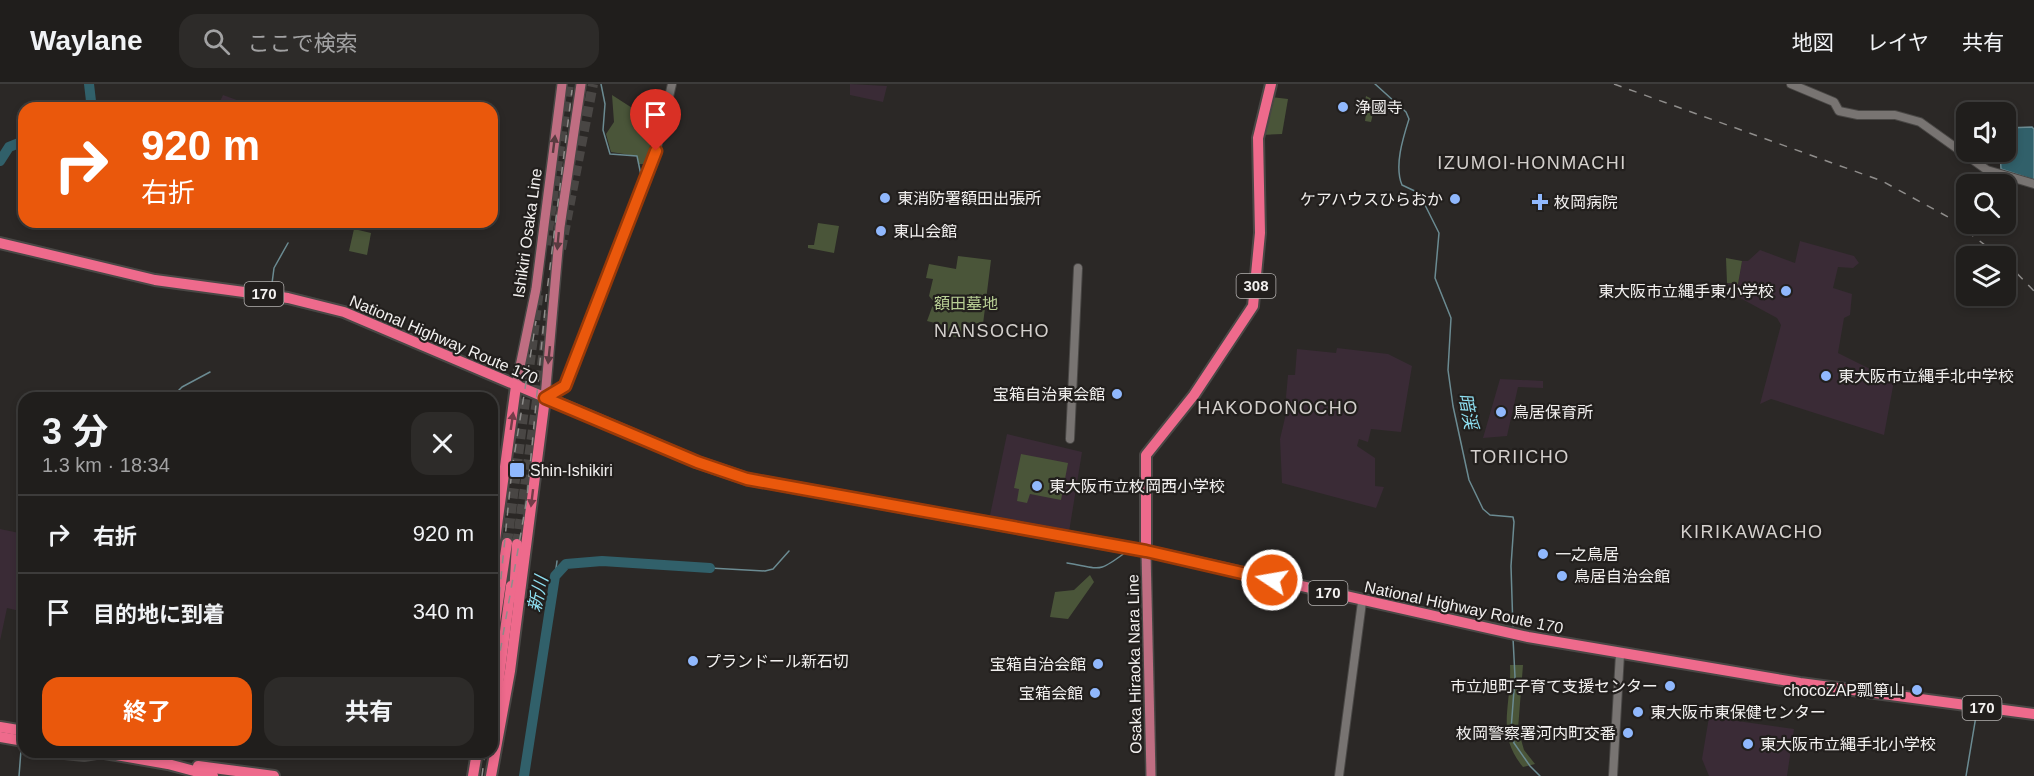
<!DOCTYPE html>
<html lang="ja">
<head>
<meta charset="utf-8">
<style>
	body { margin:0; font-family:Arial,"Noto Sans JP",sans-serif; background:#2d2b29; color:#f1f3f6; height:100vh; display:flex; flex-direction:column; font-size:22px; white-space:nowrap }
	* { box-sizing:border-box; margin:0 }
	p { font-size:20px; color:#a2a2a3 }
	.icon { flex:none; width:33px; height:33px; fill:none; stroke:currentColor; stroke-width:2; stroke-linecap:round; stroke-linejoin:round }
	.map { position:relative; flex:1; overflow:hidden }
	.panel { position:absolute; left:18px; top:308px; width:480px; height:366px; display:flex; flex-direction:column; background:#201e1c; border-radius:18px; box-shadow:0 3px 9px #0003,0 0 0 2px #3d3c3b }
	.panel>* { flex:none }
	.hud { position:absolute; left:18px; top:18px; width:480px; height:126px; border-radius:18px; box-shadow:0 3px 9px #0003,0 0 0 2px #3d3c3b; background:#ea580c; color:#fff; overflow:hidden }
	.buttons { position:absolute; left:1956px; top:18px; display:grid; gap:12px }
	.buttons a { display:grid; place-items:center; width:60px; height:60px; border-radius:12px; background:#201e1c; box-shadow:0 3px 9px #0003,0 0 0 2px #3d3c3b; font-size:30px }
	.pin { position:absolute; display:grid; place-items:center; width:51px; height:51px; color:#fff; margin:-62px -26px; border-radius:50% 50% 50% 0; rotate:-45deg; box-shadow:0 0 6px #0007 }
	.pin .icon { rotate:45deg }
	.me { position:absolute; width:66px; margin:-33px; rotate:282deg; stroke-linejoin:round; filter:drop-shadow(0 0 4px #0008) }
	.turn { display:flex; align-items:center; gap:21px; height:126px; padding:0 24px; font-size:27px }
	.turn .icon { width:78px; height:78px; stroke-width:2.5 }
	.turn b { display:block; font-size:42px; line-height:51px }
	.round { display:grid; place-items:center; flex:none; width:63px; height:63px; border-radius:18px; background:#2d2b29 }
	.summary { display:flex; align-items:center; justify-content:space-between; height:102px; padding:0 24px }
	h1 { font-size:36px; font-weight:700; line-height:45px }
	.button { display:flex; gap:12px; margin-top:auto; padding:12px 24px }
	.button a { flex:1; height:69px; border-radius:18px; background:#ea580c; color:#fff; font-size:24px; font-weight:700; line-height:69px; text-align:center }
	.button a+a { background:#2d2b29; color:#f1f3f6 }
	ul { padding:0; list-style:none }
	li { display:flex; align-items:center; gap:18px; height:78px; padding:0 24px; border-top:2px solid #3d3c3b }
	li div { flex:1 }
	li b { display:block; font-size:22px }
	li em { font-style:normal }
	header { display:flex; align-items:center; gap:36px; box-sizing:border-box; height:84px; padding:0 30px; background:#201e1c; border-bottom:2px solid #3d3c3b }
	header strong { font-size:28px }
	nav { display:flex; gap:33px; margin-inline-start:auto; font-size:21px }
	.search { width:420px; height:54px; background:#2d2b29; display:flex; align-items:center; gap:15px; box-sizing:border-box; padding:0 21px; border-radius:18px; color:#a2a2a3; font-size:22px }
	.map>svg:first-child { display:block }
	.education { fill:#3a2b36 }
	.green { fill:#4a5539 }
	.water { fill:#31606a; stroke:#6b8b92; stroke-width:1.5 }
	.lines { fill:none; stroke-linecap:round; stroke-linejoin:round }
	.stream { stroke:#6b8b92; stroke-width:1.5 }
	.river { stroke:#31606a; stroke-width:10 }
	.highway-tunnel { stroke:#494644; stroke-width:10; stroke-dasharray:10 5; stroke-linecap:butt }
	.minor-casing { stroke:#494745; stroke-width:10 }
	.major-casing { stroke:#494745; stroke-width:12 }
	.highway-casing { stroke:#494745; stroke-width:14 }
	.minor { stroke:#787472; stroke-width:8 }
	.major { stroke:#bf6e82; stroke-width:9 }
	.highway { stroke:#ee6a8c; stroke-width:10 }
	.rail { stroke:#8f8d8b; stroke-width:1.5; stroke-dasharray:8 8; stroke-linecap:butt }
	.oneway { fill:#593b40 }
	.oneway2 { fill:#743d49 }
	.route-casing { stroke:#983908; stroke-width:15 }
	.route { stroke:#ea580c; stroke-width:10 }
	.poi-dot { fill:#90b8fd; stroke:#221f1d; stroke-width:2 }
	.labels { text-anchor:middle; stroke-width:4.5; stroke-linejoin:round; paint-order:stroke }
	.shield { fill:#221f1d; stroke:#b4b1b0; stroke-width:1.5 }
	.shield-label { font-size:15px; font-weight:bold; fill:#f2f0ef }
	.poi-label { font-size:16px; fill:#f2f0ef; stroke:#221f1d; text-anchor:start }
	.street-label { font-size:16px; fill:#f2f0ef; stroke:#221f1d }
	.park-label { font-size:16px; fill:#b9d095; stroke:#221f1d }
	.neighbourhood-label { font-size:18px; letter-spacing:1.5px; fill:#d4d0cd; stroke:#221f1d }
	.water-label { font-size:18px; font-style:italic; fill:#8edff1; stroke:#221f1d }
</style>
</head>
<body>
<header>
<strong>Waylane</strong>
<div class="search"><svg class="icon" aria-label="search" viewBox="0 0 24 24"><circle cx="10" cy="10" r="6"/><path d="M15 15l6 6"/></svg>ここで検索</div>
<nav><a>地図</a><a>レイヤ</a><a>共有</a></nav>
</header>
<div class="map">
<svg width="2034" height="692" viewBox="0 0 2034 692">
	<rect width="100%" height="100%" fill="#2b2826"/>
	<g class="education">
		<polygon points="850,0 887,2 883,18 850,11"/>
		<polygon points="223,11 259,24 217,24"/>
		<polygon points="1800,157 1854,172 1859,179 1853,184 1838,183 1833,204 1852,210 1850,231 1844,234 1838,269 1894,297 1884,351 1771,315 1760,320 1781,241 1777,234 1731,209 1727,199 1738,200 1742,177 1748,177 1760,166 1795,179"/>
		<polygon points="1337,264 1388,270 1412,282 1401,348 1371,345 1368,358 1359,355 1357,362 1375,374 1375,402 1384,403 1376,424 1282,399 1280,355 1288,321 1286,313 1288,291 1295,291 1297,265 1336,269"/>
		<polygon points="1500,295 1543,297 1543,304 1518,303 1507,352 1483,354"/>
		<polygon points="1007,350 1082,368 1069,448 989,436"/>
		<polygon points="0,445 24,450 24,528 7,524 0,557"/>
		<polygon points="1709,633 1794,645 1787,692 1709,692 1702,675"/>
	</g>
	<g class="green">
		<polygon points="612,11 640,29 652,43 648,80 639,80 637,72 611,68 606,50 614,38"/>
		<polygon points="1366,12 1376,17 1371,38 1365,37 1366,30 1363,29"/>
		<polygon points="1271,13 1288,15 1282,50 1261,51"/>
		<polygon points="818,139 839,142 834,169 808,164 808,161 814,161"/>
		<polygon points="354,145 371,149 367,171 349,167"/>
		<polygon points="958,172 991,176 983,240 963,238 961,254 940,250 943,241 927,237 934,218 929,212 933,195 926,194 929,180 956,185"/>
		<polygon points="1726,174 1742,177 1738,200 1727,199"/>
		<polygon points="1021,370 1068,379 1061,416 1030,410 1027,419 1017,417 1019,405 1014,404"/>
		<polygon points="1090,491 1094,498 1068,535 1050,533 1055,508 1074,506"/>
		<path d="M1510,581H1523L1518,645L1524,666L1535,680L1523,683C1495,650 1512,621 1510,581Z"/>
	</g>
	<polygon class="water" points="2032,43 2034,45 2034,96 2001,85 2000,68 2006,68 2006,44"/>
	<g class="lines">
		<g class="stream">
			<polyline points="601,0 605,20 603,46 610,70 637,72 642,96"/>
			<path d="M1375,0L1406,28L1409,35C1403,54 1394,82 1402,101L1419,109L1439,149L1435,194L1451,234L1448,286L1453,322L1469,396L1483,425L1490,431L1513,433L1514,438L1511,482L1513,546"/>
			<polyline points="271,207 274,184 288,159"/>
			<polyline points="600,227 640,118"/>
			<polyline points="171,314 182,303 210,288"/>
			<path d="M1067,479C1102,485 1098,489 1126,468"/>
			<polyline points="710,484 765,487 773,485 789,467"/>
			<polyline points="555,492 557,477"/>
			<polyline points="1513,554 1515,593 1511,646 1514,659 1530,682 1540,692"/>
			<polyline points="19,692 21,666"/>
			<polyline points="1966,692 1977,626"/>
		</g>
		<g class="river">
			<polyline points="86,24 91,17 89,0"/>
			<polyline points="0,77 9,63 24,57"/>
			<polyline points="524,692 555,492 566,480 602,477 710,484"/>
		</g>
		<g class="highway-tunnel">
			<polyline points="546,161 569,0"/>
			<polyline points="561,165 593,0"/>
			<polyline points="507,459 539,206"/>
			<polyline points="517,460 549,230"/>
		</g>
		<g class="minor-casing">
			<g id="minor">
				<polyline points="1791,0 1834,18 1839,27 1858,31 1895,31 1920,38 1987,86 2034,100"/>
				<polyline points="545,314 565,302 656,67 672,0"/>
				<polyline points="1070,355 1078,184"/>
				<polyline points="1339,692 1362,518"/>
				<polyline points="1613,692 1620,570"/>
			</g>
		</g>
		<g class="major-casing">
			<g id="major">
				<polyline points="516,302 536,205 562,0"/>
				<polyline points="545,314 560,143 581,0"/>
				<polyline points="1146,467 1151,692"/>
			</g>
		</g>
		<g class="highway-casing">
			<g id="highway">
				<polyline points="0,159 155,196 288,214 344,228 697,378 747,395 1146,467 1528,553 1800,599 2034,630"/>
				<polyline points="1146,467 1146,371 1194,311 1253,222 1260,149 1258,54 1271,0"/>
				<polyline points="492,478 516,302"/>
				<polyline points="514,511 517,460"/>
				<polyline points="492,558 507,459"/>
				<polyline points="0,643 24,647"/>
				<polyline points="492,647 511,502"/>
				<polyline points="0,653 24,657"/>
				<polyline points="55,668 84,671 102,668"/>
				<polyline points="99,668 168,680 213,692"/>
				<polyline points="198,682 274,692"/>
				<polyline points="473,692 477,668"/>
				<polyline points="491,692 510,587 545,314"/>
			</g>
		</g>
		<use href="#minor" class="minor"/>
		<use href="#major" class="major"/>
		<use href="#highway" class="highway"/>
		<g class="rail">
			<polyline points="1614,0 1882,97 1950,134 1999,172"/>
			<polyline points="2006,178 2034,207"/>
			<polyline points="496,543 512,385 536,237"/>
			<polyline points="492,614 527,414 546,215 572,6"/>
			<polyline points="482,692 485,668"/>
		</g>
	</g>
	<defs><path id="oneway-solid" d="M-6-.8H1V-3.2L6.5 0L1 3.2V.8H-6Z" transform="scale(1.5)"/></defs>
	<g class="oneway">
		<use href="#oneway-solid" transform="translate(554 60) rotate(-83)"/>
		<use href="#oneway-solid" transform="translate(558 157) rotate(95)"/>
		<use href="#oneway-solid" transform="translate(549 271) rotate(96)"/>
	</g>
	<g class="oneway2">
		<use href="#oneway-solid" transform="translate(512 337) rotate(-82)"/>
		<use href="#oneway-solid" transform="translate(532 414) rotate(97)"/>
	</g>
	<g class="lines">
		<g class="route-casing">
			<polyline id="route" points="656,67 565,302 545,314 697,378 747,395 1146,467 1272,496"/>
		</g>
		<use href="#route" class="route"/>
	</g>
	<g class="poi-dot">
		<circle cx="1343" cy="23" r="6"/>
		<circle cx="885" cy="114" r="6"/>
		<circle cx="1455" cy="115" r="6"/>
		<path d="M1537 109h6v6h6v6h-6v6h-6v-6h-6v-6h6z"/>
		<circle cx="881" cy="147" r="6"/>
		<circle cx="1786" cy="207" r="6"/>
		<circle cx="1826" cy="292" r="6"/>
		<circle cx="1117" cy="310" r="6"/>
		<circle cx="1501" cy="328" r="6"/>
		<rect x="509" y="378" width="16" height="16" rx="3"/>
		<circle cx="1037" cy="402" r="6"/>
		<circle cx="1543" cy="470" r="6"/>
		<circle cx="1562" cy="492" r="6"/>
		<circle cx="693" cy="577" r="6"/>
		<circle cx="1098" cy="580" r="6"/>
		<circle cx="1670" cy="602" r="6"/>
		<circle cx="1917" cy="606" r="6"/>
		<circle cx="1095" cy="609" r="6"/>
		<circle cx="1638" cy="628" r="6"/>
		<circle cx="1628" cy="649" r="6"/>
		<circle cx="1748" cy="660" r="6"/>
	</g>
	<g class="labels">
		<g class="shield">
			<rect x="1236.5" y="190" width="39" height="24" rx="4.5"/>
			<rect x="244.5" y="198" width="39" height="24" rx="4.5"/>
			<rect x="1308.5" y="497" width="39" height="24" rx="4.5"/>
			<rect x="1962.5" y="612" width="39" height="24" rx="4.5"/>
		</g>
		<g class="shield-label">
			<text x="1256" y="207">308</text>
			<text x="264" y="215">170</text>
			<text x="1328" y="514">170</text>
			<text x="1982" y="629">170</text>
		</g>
		<g class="poi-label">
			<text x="1355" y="29">浄國寺</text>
			<text x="897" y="120">東消防署額田出張所</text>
			<text x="1443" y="121" text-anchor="end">ケアハウスひらおか</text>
			<text x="1554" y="124">枚岡病院</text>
			<text x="893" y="153">東山会館</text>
			<text x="1774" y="213" text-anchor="end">東大阪市立縄手東小学校</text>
			<text x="1838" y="298">東大阪市立縄手北中学校</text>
			<text x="1105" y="316" text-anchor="end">宝箱自治東会館</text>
			<text x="1513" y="334">鳥居保育所</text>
			<text x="530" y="392">Shin-Ishikiri</text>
			<text x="1049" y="408">東大阪市立枚岡西小学校</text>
			<text x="1555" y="476">一之鳥居</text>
			<text x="1574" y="498">鳥居自治会館</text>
			<text x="705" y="583">プランドール新石切</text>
			<text x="1086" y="586" text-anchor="end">宝箱自治会館</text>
			<text x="1658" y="608" text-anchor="end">市立旭町子育て支援センター</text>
			<text x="1905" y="612" text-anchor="end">chocoZAP瓢箪山</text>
			<text x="1083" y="615" text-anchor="end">宝箱会館</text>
			<text x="1650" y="634">東大阪市東保健センター</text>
			<text x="1616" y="655" text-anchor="end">枚岡警察署河内町交番</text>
			<text x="1760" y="666">東大阪市立縄手北小学校</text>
		</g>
		<g class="street-label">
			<text transform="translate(527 149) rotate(-82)" y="6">Ishikiri Osaka Line</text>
			<text transform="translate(444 255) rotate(23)" y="6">National Highway Route 170</text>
			<text transform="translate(1464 523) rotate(12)" y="6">National Highway Route 170</text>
			<text transform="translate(1134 580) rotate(-91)" y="6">Osaka Hiraoka Nara Line</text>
		</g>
		<g class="park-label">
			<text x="966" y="225">額田墓地</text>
		</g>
		<g class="neighbourhood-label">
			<text x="1532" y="85">IZUMOI-HONMACHI</text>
			<text x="992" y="253">NANSOCHO</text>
			<text x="1278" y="330">HAKODONOCHO</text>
			<text x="1520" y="379">TORIICHO</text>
			<text x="1752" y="454">KIRIKAWACHO</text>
		</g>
		<g class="water-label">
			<text transform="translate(1468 327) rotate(79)" y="6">暗渓</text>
			<text transform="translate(538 510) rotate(-77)" y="6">新川</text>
		</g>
	</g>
</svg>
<div class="buttons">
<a><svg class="icon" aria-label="sound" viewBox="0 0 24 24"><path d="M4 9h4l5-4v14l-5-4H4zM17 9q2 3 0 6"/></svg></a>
<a><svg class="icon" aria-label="search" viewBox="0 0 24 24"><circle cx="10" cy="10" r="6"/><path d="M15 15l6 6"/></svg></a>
<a><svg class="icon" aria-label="layers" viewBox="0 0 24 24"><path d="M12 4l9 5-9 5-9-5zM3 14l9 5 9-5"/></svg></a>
</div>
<div class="pin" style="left:656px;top:67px;background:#d93025"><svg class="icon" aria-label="arrive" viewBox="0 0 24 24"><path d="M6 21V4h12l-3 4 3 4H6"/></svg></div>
<svg class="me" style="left:1272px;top:496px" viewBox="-20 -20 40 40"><circle r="17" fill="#ea580c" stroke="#fff" stroke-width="3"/><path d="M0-11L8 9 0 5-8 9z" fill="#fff"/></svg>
<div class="hud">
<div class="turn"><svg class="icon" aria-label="right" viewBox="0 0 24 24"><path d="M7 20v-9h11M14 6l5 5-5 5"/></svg><div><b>920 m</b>右折</div></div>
</div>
<section class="panel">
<div class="summary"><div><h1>3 分</h1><p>1.3 km · 18:34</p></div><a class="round"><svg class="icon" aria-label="close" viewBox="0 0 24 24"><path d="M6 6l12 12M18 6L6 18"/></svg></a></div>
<ul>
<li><svg class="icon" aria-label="right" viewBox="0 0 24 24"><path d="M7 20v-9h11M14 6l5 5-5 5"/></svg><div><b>右折</b></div><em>920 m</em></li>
<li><svg class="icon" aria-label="arrive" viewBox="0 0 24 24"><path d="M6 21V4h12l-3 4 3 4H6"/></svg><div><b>目的地に到着</b></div><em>340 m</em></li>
</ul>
<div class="button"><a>終了</a><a>共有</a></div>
</section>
</div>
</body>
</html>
